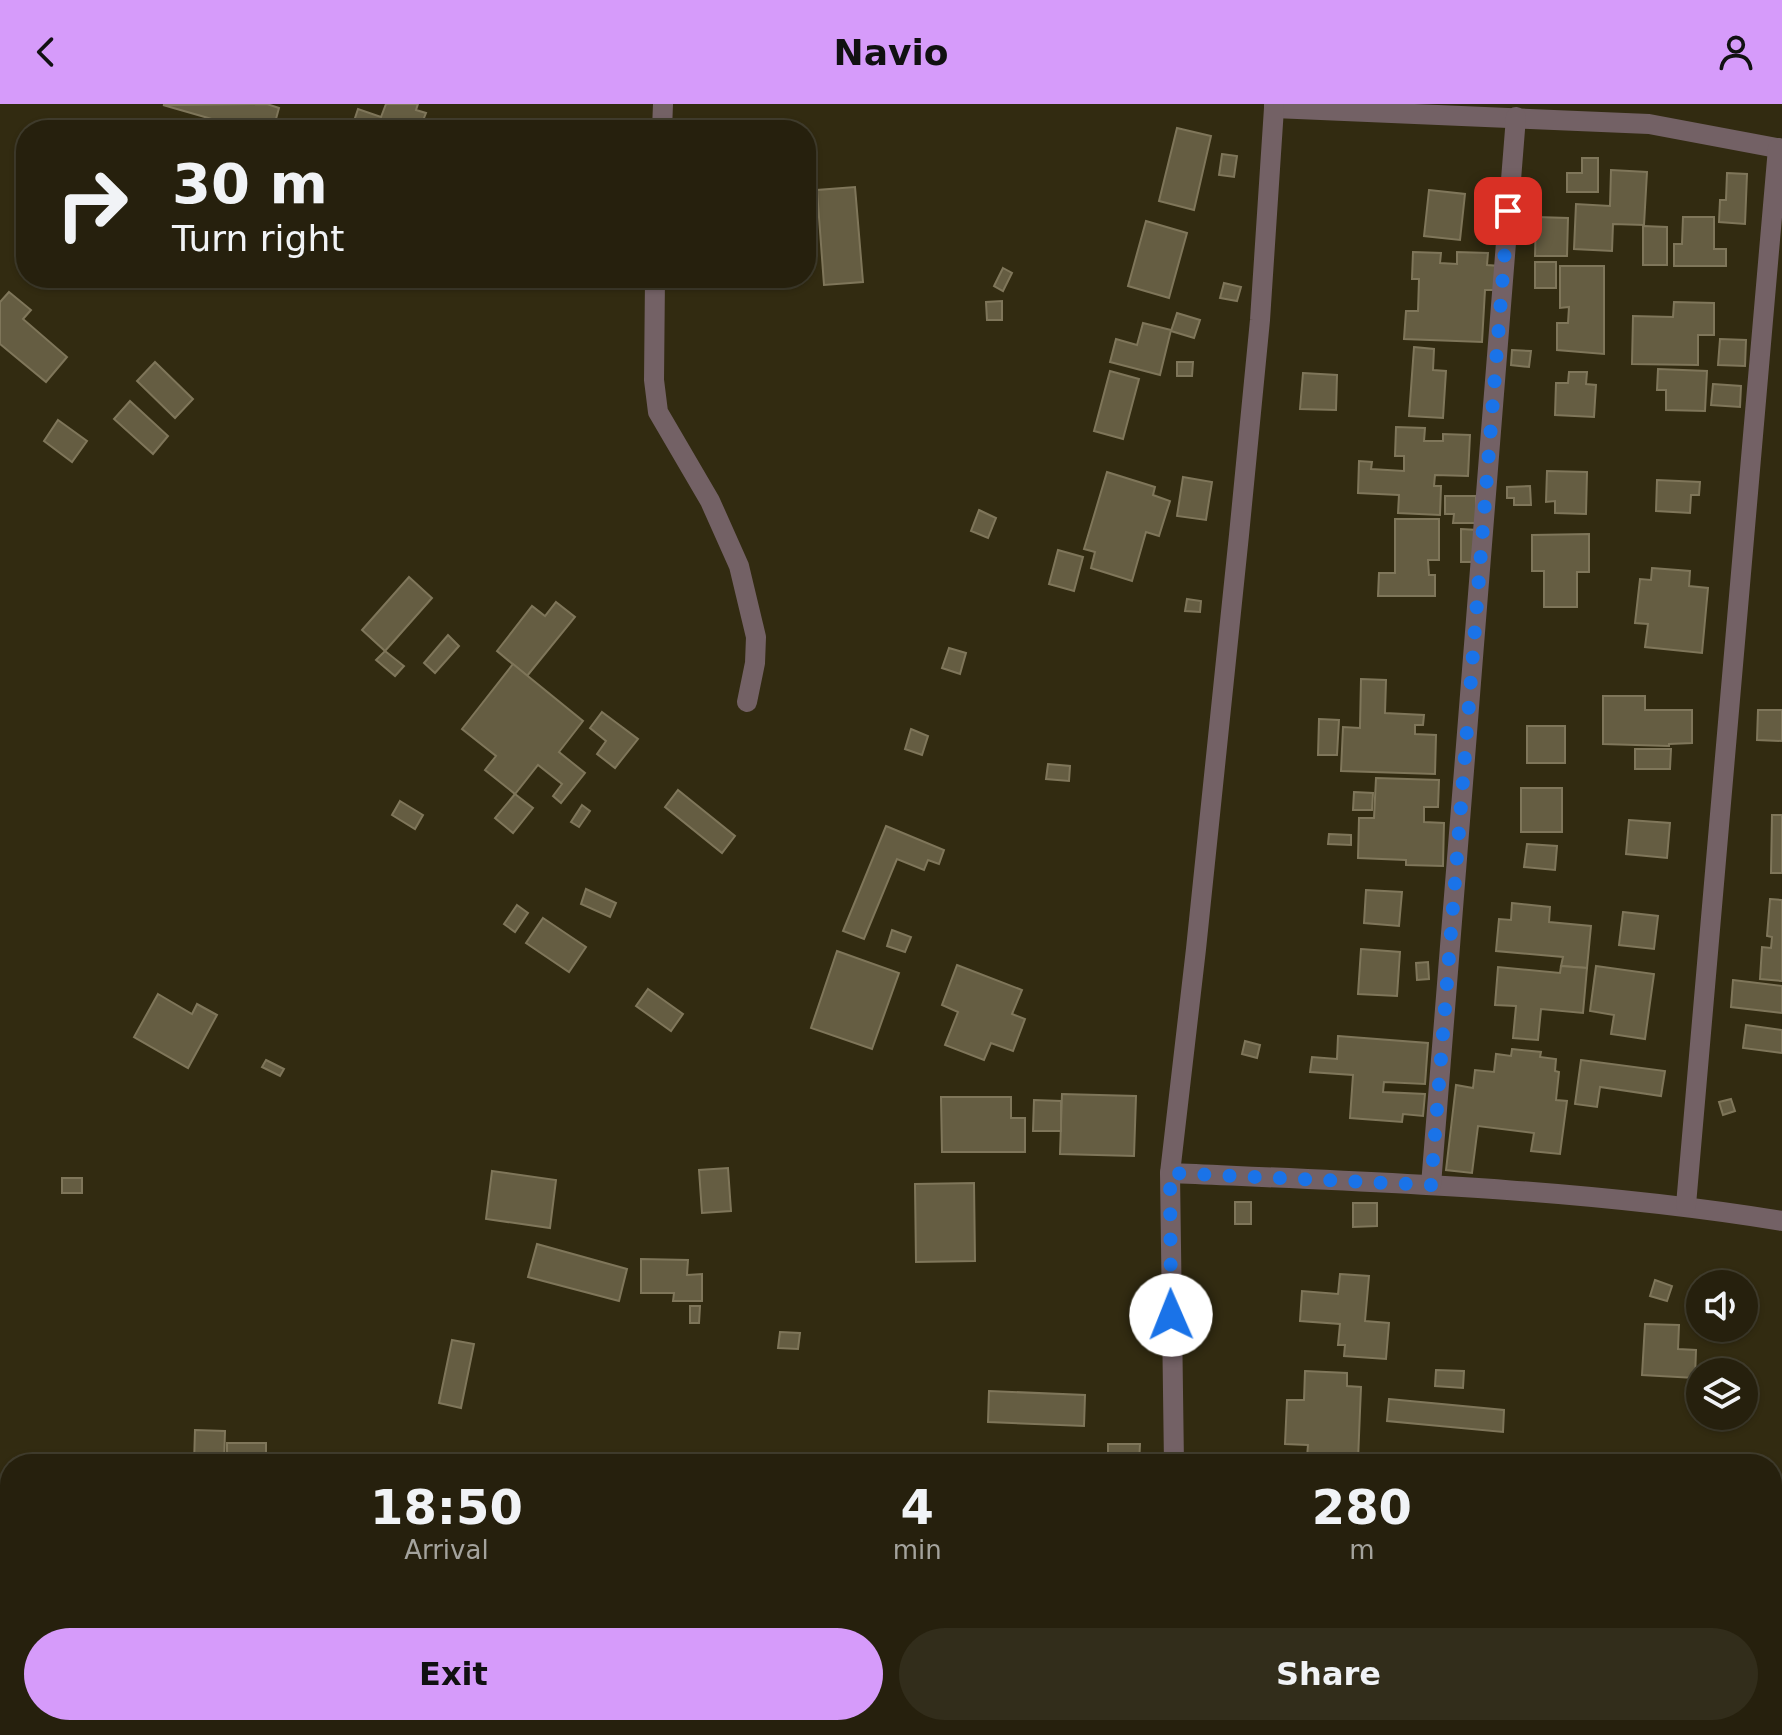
<!DOCTYPE html>
<html lang="en">
<head>
<meta charset="utf-8">
<style>
	body { margin:0; font-family:"DejaVu Sans",sans-serif; background:#322d1b; color:#f1f3f6; height:100vh; display:flex; flex-direction:column; font-size:30px; white-space:nowrap }
	* { box-sizing:border-box; margin:0 }
	p { font-size:26px; color:#a4a39d }
	.icon { flex:none; width:44px; height:44px; fill:none; stroke:currentColor; stroke-width:2; stroke-linecap:round; stroke-linejoin:round }
	.map { position:relative; flex:1; overflow:hidden }
	.sheet { position:absolute; left:0px; top:1350px; width:1782px; height:282px; display:flex; flex-direction:column; background:#26200d; border-radius:32px 32px 0 0; box-shadow:0 2px 6px #0004,0 0 0 2px #423e2e }
	.sheet>* { flex:none }
	.banner { position:absolute; left:16px; top:16px; width:800px; height:168px; border-radius:32px; box-shadow:0 2px 6px #0004,0 0 0 2px #423e2e; background:#26200d; color:#f1f3f6; overflow:hidden }
	.tools { position:absolute; left:1686px; top:1166px; display:grid; gap:16px }
	.tools a { display:grid; place-items:center; width:72px; height:72px; border-radius:50%; background:#26200d; box-shadow:0 2px 6px #0004,0 0 0 2px #423e2e; font-size:40px }
	.pin { position:absolute; display:grid; place-items:center; width:68px; height:68px; color:#fff; margin:-34px; border-radius:16px; box-shadow:0 4px 12px #0006 }
	.me { position:absolute; width:88px; margin:-44px; rotate:359deg; stroke-linejoin:round; filter:drop-shadow(0 0 6px #0008) }
	.turn { display:flex; align-items:center; gap:28px; height:168px; padding:0 24px; font-size:36px }
	.turn .icon { width:104px; height:104px; stroke-width:2.5 }
	.turn b { display:block; font-size:56px; line-height:68px }
	.eta { display:flex; justify-content:space-evenly; align-items:center; height:136px; text-align:center }
	.eta b { font-size:48px; font-weight:800; line-height:56px }
	.action { display:flex; gap:16px; margin-top:auto; padding:16px 24px }
	.action a { flex:1; height:92px; border-radius:48px; background:#d69bfa; color:#111; font-size:32px; font-weight:800; line-height:92px; text-align:center }
	.action a+a { background:#322d1b; color:#f1f3f6 }
	header { display:flex; justify-content:space-between; align-items:center; height:104px; padding:0 24px; background:#d69bfa; color:#111; font-size:36px; font-weight:800 }
	.map>svg:first-child { display:block }
	.building { fill:#655d42; stroke:#7f765a; stroke-width:2 }
	.lines { fill:none; stroke-linecap:round; stroke-linejoin:round }
	.minor { stroke:#736165; stroke-width:20 }
	.route { stroke:#1a73e8; stroke-width:14; stroke-dasharray:0 25.2 }
</style>
</head>
<body>
<header><svg class="icon" aria-label="back" viewBox="0 0 24 24"><path d="M15 5l-7 7 7 7"/></svg>Navio<svg class="icon" aria-label="person" viewBox="0 0 24 24"><circle cx="12" cy="8" r="4"/><path d="M4 21q1-7 8-7t8 7"/></svg></header>
<div class="map">
<svg width="1782" height="1631" viewBox="0 0 1782 1631">
	<rect width="100%" height="100%" fill="#322b11"/>
	<g class="building">
		<polygon points="267,0 279,4 273,26 250,26 163,1"/>
		<polygon points="386,0 418,0 416,6 426,9 422,19 431,22 429,26 351,26 358,5 381,13"/>
		<polygon points="1177,24 1211,32 1194,106 1159,97"/>
		<polygon points="1222,50 1237,52 1234,73 1219,71"/>
		<polygon points="1582,54 1598,54 1598,88 1567,88 1567,69 1582,69"/>
		<polygon points="1611,66 1647,68 1644,121 1613,120 1612,147 1574,145 1576,100 1610,102"/>
		<polygon points="1727,69 1747,70 1745,120 1719,118 1720,96 1726,96"/>
		<polygon points="855,83 863,178 824,181 817,86"/>
		<polygon points="1429,86 1465,90 1460,136 1424,132"/>
		<polygon points="1536,113 1568,114 1567,152 1535,152"/>
		<polygon points="1683,113 1714,113 1714,145 1726,145 1726,162 1674,162 1674,140 1682,140"/>
		<polygon points="1146,117 1187,129 1169,194 1128,182"/>
		<polygon points="1643,122 1667,123 1667,161 1643,161"/>
		<polygon points="1413,148 1441,149 1440,159 1457,160 1457,148 1488,149 1487,161 1500,162 1498,186 1485,186 1482,238 1404,235 1406,207 1418,207 1419,175 1412,175"/>
		<rect x="1535" y="158" width="21" height="26"/>
		<polygon points="1560,162 1604,162 1604,250 1557,246 1557,219 1568,219 1569,203 1560,204"/>
		<polygon points="1003,164 1012,169 1003,187 994,182"/>
		<polygon points="1224,179 1241,183 1237,197 1220,194"/>
		<polygon points="9,188 31,206 23,215 67,253 46,278 0,240 0,198"/>
		<polygon points="1002,197 1002,216 987,216 986,198"/>
		<polygon points="1674,198 1714,199 1714,231 1698,231 1698,261 1632,260 1633,212 1673,213"/>
		<polygon points="1177,209 1200,216 1194,234 1171,227"/>
		<polygon points="1143,219 1171,226 1160,271 1110,258 1116,235 1137,241"/>
		<polygon points="1720,235 1746,236 1745,262 1718,261"/>
		<polygon points="1414,243 1434,245 1433,266 1446,267 1443,314 1409,312"/>
		<polygon points="1512,246 1531,247 1529,263 1511,261"/>
		<polygon points="155,258 193,295 175,314 137,277"/>
		<polygon points="1177,258 1193,258 1192,272 1177,272"/>
		<polygon points="1658,265 1707,267 1705,307 1666,306 1666,286 1657,286"/>
		<polygon points="1110,267 1139,275 1123,335 1094,327"/>
		<polygon points="1569,268 1587,268 1586,280 1596,281 1594,313 1555,311 1556,279 1568,279"/>
		<polygon points="1303,269 1337,271 1336,306 1300,305"/>
		<polygon points="1713,280 1741,282 1740,303 1711,301"/>
		<polygon points="130,297 168,332 153,350 114,315"/>
		<polygon points="58,316 87,337 72,358 44,337"/>
		<polygon points="1396,323 1425,324 1424,337 1443,337 1443,330 1470,331 1468,372 1435,371 1434,382 1441,382 1440,411 1398,409 1399,391 1358,389 1359,357 1372,358 1371,365 1404,367 1404,352 1395,352"/>
		<polygon points="1547,367 1587,368 1586,410 1555,409 1555,397 1546,398"/>
		<polygon points="1107,368 1155,383 1153,391 1170,397 1159,432 1146,428 1132,477 1091,464 1095,448 1084,445"/>
		<polygon points="1183,373 1212,378 1206,416 1177,412"/>
		<polygon points="1657,376 1700,378 1699,391 1691,391 1690,409 1656,407"/>
		<polygon points="1530,382 1531,401 1514,401 1514,394 1507,394 1507,383"/>
		<polygon points="1445,392 1476,392 1476,419 1453,419 1454,410 1445,410"/>
		<polygon points="979,406 996,414 988,434 971,427"/>
		<polygon points="1395,415 1439,415 1439,456 1428,456 1429,471 1435,471 1435,492 1378,492 1379,469 1395,469"/>
		<polygon points="1461,425 1478,426 1478,458 1461,458"/>
		<polygon points="1589,430 1589,468 1577,468 1577,503 1544,503 1544,467 1532,467 1532,431"/>
		<polygon points="1058,446 1083,453 1074,487 1049,480"/>
		<polygon points="1652,464 1690,467 1689,482 1708,484 1702,549 1645,543 1648,520 1635,519 1640,475 1651,476"/>
		<polygon points="409,473 432,494 385,547 362,526"/>
		<polygon points="1187,495 1201,497 1200,508 1185,507"/>
		<polygon points="556,498 575,513 527,572 497,547 532,502 545,512"/>
		<polygon points="448,531 459,542 435,569 424,559"/>
		<polygon points="949,544 966,549 960,570 942,564"/>
		<polygon points="385,547 404,562 395,572 376,556"/>
		<polygon points="513,560 583,617 559,648 585,669 561,699 553,692 562,680 538,661 515,690 485,666 496,652 462,625"/>
		<polygon points="1361,575 1386,576 1385,609 1424,611 1423,621 1415,621 1415,630 1436,631 1435,670 1341,667 1343,623 1360,624"/>
		<polygon points="1603,592 1645,592 1645,606 1692,606 1692,639 1669,640 1669,642 1603,640"/>
		<polygon points="1758,606 1782,606 1782,637 1757,636"/>
		<polygon points="602,608 638,635 615,664 597,650 606,637 590,624"/>
		<polygon points="1319,615 1339,616 1337,651 1318,651"/>
		<rect x="1527" y="622" width="38" height="37"/>
		<polygon points="911,625 928,632 922,651 905,645"/>
		<polygon points="1635,645 1671,645 1670,665 1635,665"/>
		<polygon points="1048,660 1070,662 1069,677 1046,675"/>
		<polygon points="1376,674 1439,676 1438,703 1424,703 1424,718 1444,719 1443,762 1406,761 1406,756 1358,754 1359,714 1374,714"/>
		<rect x="1521" y="684" width="41" height="44"/>
		<polygon points="678,686 735,732 722,749 665,703"/>
		<polygon points="1354,688 1373,689 1372,706 1353,706"/>
		<polygon points="515,690 533,704 513,729 495,714"/>
		<polygon points="400,697 423,711 415,725 392,711"/>
		<polygon points="582,701 590,707 579,723 571,718"/>
		<polygon points="1772,711 1782,711 1782,769 1771,769"/>
		<polygon points="1629,716 1670,719 1667,754 1626,750"/>
		<polygon points="886,722 944,746 939,760 928,756 924,766 897,755 864,835 843,827"/>
		<polygon points="1329,730 1351,731 1351,741 1328,740"/>
		<polygon points="1527,740 1557,742 1555,766 1524,763"/>
		<polygon points="586,785 616,799 610,813 581,800"/>
		<polygon points="1366,786 1402,788 1399,822 1364,819"/>
		<polygon points="1770,795 1782,796 1782,877 1760,875 1762,843 1771,844 1772,833 1767,832"/>
		<polygon points="1512,799 1550,803 1549,818 1591,822 1587,864 1561,862 1563,853 1496,847 1499,815 1511,816"/>
		<polygon points="517,801 528,809 515,828 504,820"/>
		<polygon points="1623,808 1658,812 1654,845 1619,841"/>
		<polygon points="543,814 586,843 569,868 526,839"/>
		<polygon points="892,826 911,833 905,848 887,842"/>
		<polygon points="1361,845 1400,848 1397,892 1358,890"/>
		<polygon points="837,847 899,869 872,945 811,924"/>
		<polygon points="1428,858 1429,875 1417,876 1416,859"/>
		<polygon points="957,861 1022,886 1012,910 1025,915 1013,947 991,939 984,956 945,941 958,908 942,901"/>
		<polygon points="1561,862 1587,864 1583,909 1541,905 1538,936 1513,934 1516,902 1495,901 1498,863 1560,869"/>
		<polygon points="1596,862 1654,870 1645,935 1611,930 1614,911 1590,907"/>
		<polygon points="1733,876 1782,882 1782,909 1731,903"/>
		<polygon points="648,885 683,910 671,927 636,902"/>
		<polygon points="158,890 192,910 197,900 217,911 188,964 134,933"/>
		<polygon points="1746,921 1782,926 1782,949 1743,944"/>
		<polygon points="1338,932 1428,939 1425,980 1384,978 1383,988 1425,990 1423,1012 1403,1010 1402,1018 1350,1014 1353,971 1310,968 1312,953 1337,955"/>
		<polygon points="1245,937 1260,941 1257,954 1242,950"/>
		<polygon points="1512,945 1541,948 1540,953 1556,955 1555,967 1559,968 1556,996 1567,997 1560,1050 1531,1047 1534,1029 1478,1022 1472,1069 1446,1066 1456,981 1473,984 1475,966 1494,968 1496,950 1511,952"/>
		<polygon points="266,956 284,965 280,972 262,963"/>
		<polygon points="1581,956 1665,967 1661,992 1600,983 1597,1003 1575,1000"/>
		<polygon points="1062,990 1136,992 1134,1052 1060,1050"/>
		<polygon points="941,993 1011,993 1011,1014 1025,1014 1025,1048 942,1048"/>
		<polygon points="1731,995 1735,1007 1723,1011 1719,998"/>
		<polygon points="1034,996 1061,997 1061,1027 1033,1027"/>
		<polygon points="728,1064 731,1107 702,1109 699,1066"/>
		<polygon points="492,1067 556,1076 550,1124 486,1115"/>
		<rect x="62" y="1074" width="20" height="15"/>
		<polygon points="974,1079 975,1157 916,1158 915,1080"/>
		<rect x="1235" y="1098" width="16" height="22"/>
		<polygon points="1353,1099 1377,1099 1377,1122 1353,1123"/>
		<polygon points="537,1140 627,1165 619,1197 528,1173"/>
		<polygon points="641,1155 688,1156 687,1171 702,1170 702,1197 673,1197 674,1189 641,1189"/>
		<polygon points="1340,1170 1369,1172 1365,1217 1389,1219 1386,1255 1344,1252 1345,1241 1338,1241 1340,1220 1300,1217 1302,1187 1338,1190"/>
		<polygon points="1655,1176 1672,1182 1667,1197 1650,1192"/>
		<polygon points="690,1202 700,1202 699,1219 690,1219"/>
		<polygon points="1645,1220 1679,1221 1678,1245 1696,1246 1695,1274 1642,1271"/>
		<polygon points="780,1228 800,1229 798,1245 778,1244"/>
		<polygon points="452,1236 474,1240 461,1304 439,1299"/>
		<polygon points="1436,1266 1464,1267 1463,1284 1435,1282"/>
		<polygon points="1305,1267 1347,1269 1347,1282 1361,1283 1358,1356 1307,1353 1308,1341 1285,1340 1287,1296 1304,1296"/>
		<polygon points="989,1287 1085,1291 1084,1322 988,1318"/>
		<polygon points="1389,1295 1504,1306 1503,1328 1387,1317"/>
		<polygon points="195,1326 225,1327 224,1360 194,1360"/>
		<rect x="227" y="1339" width="39" height="21"/>
		<polygon points="1108,1340 1140,1340 1139,1360 1108,1360"/>
		<polygon points="143,1355 187,1356 187,1360 143,1360"/>
		<polygon points="0,1468 10,1468 10,1622 57,1622 58,1631 8,1631 4,1516 0,1516"/>
		<polygon points="1772,1543 1782,1544 1782,1631 1760,1631 1761,1622 1772,1622"/>
		<polygon points="565,1622 604,1622 604,1624 566,1629"/>
	</g>
	<g class="lines">
		<g class="minor">
			<polyline points="1274,0 1274,4 1649,20 1782,45"/>
			<polyline points="662,26 663,0"/>
			<polyline points="655,174 654,276 658,308 710,397 739,462 756,533 755,559 747,598"/>
			<path d="M1170,1069C1375,1078 1580,1084 1782,1117"/>
			<polyline points="1431,1081 1516,13"/>
			<polyline points="1686,1101 1778,44"/>
			<polyline points="1174,1360 1170,1069 1196,845 1239,431 1260,216 1274,4"/>
			<polyline points="1175,1631 1176,1622"/>
		</g>
	</g>
	<g class="lines">
		<polyline class="route" points="1171,1211 1170,1069 1431,1081 1508,107"/>
	</g>
</svg>
<div class="tools">
<a><svg class="icon" aria-label="sound" viewBox="0 0 24 24"><path d="M4 9h4l5-4v14l-5-4H4zM17 9q2 3 0 6"/></svg></a>
<a><svg class="icon" aria-label="layers" viewBox="0 0 24 24"><path d="M12 4l9 5-9 5-9-5zM3 14l9 5 9-5"/></svg></a>
</div>
<div class="pin" style="left:1508px;top:107px;background:#d93025"><svg class="icon" aria-label="arrive" viewBox="0 0 24 24"><path d="M6 21V4h12l-3 4 3 4H6"/></svg></div>
<svg class="me" style="left:1171px;top:1211px" viewBox="-20 -20 40 40"><circle r="19" fill="#fff"/><path d="M0-13L10 11 0 6-10 11z" fill="#1a73e8"/></svg>
<div class="banner">
<div class="turn"><svg class="icon" aria-label="right" viewBox="0 0 24 24"><path d="M7 20v-9h11M14 6l5 5-5 5"/></svg><div><b>30 m</b>Turn right</div></div>
</div>
<section class="sheet">
<div class="eta">
<div><b>18:50</b><p>Arrival</p></div>
<div><b>4</b><p>min</p></div>
<div><b>280</b><p>m</p></div>
</div>
<div class="action"><a>Exit</a><a>Share</a></div>
</section>
</div>
</body>
</html>
